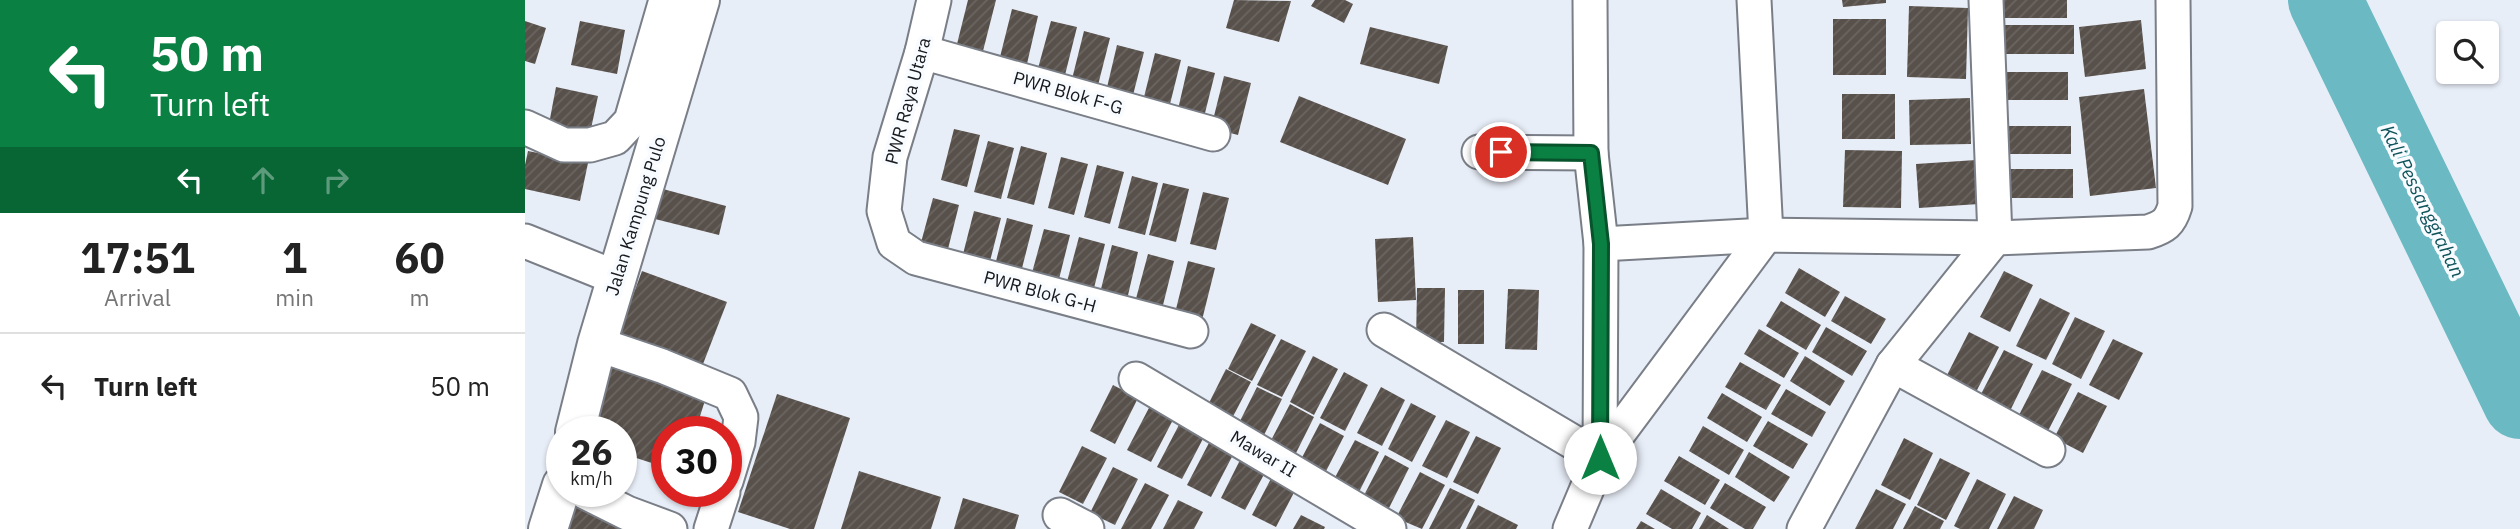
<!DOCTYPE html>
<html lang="en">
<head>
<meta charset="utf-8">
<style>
	body { margin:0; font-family:"IBM Plex Sans",sans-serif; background:#f2f2f2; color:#222; height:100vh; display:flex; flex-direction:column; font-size:26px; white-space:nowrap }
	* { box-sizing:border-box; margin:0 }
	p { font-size:23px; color:#767676 }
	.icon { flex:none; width:38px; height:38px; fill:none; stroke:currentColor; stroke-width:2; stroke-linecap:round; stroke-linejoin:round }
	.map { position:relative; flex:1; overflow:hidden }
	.details { display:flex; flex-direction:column; background:#fff; width:525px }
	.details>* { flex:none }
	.banner { background:#0b8043; color:#fff; overflow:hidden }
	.tools { position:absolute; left:1911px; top:21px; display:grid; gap:14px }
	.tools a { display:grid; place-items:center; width:63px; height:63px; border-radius:7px; background:#fff; box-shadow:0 2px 5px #0004; font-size:35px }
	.speed { position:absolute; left:21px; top:416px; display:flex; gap:14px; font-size:35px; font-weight:700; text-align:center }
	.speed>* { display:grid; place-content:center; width:91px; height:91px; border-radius:50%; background:#fff; box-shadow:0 2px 5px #0004; line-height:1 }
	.speed small { font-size:18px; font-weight:400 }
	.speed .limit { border:10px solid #d22; background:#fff; color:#111 }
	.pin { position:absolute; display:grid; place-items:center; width:60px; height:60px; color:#fff; margin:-30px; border:4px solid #fff; border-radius:50%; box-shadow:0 2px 7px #0007 }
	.me { position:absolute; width:77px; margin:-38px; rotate:0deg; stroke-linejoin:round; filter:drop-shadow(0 0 5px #0008) }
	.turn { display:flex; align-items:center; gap:24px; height:147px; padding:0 35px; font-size:32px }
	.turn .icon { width:91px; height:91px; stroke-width:2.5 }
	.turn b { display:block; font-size:49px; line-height:60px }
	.lanes { display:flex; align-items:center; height:66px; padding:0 35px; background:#0003; justify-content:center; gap:35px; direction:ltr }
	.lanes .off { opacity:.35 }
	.eta { display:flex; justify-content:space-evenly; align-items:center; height:119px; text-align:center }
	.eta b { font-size:42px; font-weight:700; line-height:49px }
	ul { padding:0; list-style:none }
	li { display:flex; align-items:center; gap:21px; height:105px; padding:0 35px; border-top:2px solid #e0e0e0 }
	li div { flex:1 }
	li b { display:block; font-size:26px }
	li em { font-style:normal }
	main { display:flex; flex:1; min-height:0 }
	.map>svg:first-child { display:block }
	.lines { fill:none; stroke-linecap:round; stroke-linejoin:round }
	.river { stroke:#6bb9c2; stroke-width:74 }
	.building { fill:url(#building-hatch) }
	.minor-casing { stroke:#797e87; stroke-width:37 }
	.tertiary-casing { stroke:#797e87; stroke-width:42 }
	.minor { stroke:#fff; stroke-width:33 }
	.tertiary { stroke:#fff; stroke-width:38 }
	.route-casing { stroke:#07532c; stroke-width:18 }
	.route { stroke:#0b8043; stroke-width:12 }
	.labels { text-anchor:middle; stroke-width:7; stroke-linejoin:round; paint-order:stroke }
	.street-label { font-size:18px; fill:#17191c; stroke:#f8fbff }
	.water-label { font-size:19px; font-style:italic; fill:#0f545b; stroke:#f8fbff }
</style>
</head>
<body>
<main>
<section class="details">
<div class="banner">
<div class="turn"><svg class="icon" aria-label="left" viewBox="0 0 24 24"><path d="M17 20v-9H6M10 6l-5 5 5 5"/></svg><div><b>50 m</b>Turn left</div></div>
<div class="lanes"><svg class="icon" aria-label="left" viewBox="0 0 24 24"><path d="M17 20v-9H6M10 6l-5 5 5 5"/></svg><svg class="icon off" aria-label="ahead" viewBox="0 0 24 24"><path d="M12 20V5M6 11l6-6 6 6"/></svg><svg class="icon off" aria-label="right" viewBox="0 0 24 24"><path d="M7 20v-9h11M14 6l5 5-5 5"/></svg></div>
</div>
<div class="eta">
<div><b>17:51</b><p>Arrival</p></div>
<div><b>1</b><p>min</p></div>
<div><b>60</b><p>m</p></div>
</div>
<ul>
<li><svg class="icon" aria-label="left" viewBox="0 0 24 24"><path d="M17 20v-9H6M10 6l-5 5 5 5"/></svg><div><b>Turn left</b></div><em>50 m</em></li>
</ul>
</section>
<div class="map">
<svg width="1995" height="529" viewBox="0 0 1995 529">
	<defs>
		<pattern id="building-hatch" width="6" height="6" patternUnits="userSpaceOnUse" patternTransform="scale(1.75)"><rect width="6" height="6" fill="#58504a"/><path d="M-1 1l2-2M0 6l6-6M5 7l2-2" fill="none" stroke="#6b6561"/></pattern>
	</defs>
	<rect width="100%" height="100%" fill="#e8eef8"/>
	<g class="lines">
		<polyline class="river" points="1800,0 1995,402"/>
	</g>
	<g class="building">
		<polygon points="443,0 471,0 458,51 432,44"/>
		<polygon points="709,0 766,1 754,42 701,28"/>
		<polygon points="790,0 820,0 828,4 819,23 786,6"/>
		<polygon points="1317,0 1361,0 1361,3 1318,7"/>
		<rect x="1469" y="0" width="73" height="18"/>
		<polygon points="1384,6 1443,8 1441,79 1382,77"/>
		<polygon points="487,9 513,16 501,68 474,61"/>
		<rect x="1308" y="19" width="53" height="56"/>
		<polygon points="1616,20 1621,69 1560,77 1554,27"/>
		<polygon points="0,21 21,28 10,64 0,61"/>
		<polygon points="55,21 100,30 92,74 46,65"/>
		<polygon points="526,21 552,27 539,79 512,72"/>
		<rect x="1476" y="25" width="73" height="29"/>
		<polygon points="845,27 923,46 914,84 835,64"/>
		<polygon points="559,31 585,38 572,89 546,83"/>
		<polygon points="592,45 619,52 606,103 580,96"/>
		<polygon points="630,53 656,60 643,112 617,105"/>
		<polygon points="663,66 690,73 677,125 651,118"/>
		<rect x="1470" y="72" width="73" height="28"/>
		<polygon points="699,76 726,83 713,135 686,128"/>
		<polygon points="31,87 73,96 64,138 23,129"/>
		<polygon points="1619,89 1631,188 1565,196 1554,97"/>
		<rect x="1317" y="94" width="53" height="45"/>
		<polygon points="774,96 881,139 863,185 755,142"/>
		<polygon points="1445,98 1446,144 1385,145 1384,100"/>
		<rect x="1473" y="126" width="73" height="28"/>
		<polygon points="429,129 455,135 442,187 416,180"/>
		<polygon points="463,141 489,148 476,199 449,192"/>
		<polygon points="496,146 522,153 509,205 482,198"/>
		<polygon points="1320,150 1377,151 1376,208 1318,207"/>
		<polygon points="3,151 63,163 55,201 0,189 0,165"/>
		<polygon points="536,157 563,164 549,215 523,208"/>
		<polygon points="1451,160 1454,204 1394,208 1391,164"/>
		<polygon points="572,165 599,172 585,224 559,217"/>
		<rect x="1475" y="169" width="73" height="29"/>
		<polygon points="607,176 633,183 620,235 593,228"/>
		<polygon points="638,183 664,189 651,242 624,235"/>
		<polygon points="138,189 201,206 194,235 130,219"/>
		<polygon points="678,192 704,198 691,250 665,244"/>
		<polygon points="408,198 434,205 421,257 394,250"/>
		<polygon points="449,211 476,218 463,269 436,262"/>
		<polygon points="482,218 508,225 495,276 469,269"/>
		<polygon points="519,229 545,235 532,287 505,280"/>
		<polygon points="554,237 580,244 567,296 540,289"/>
		<polygon points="888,237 891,300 853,302 850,239"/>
		<polygon points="587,245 613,252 601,304 574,297"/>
		<polygon points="623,254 649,261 636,313 609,306"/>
		<polygon points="663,261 690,268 677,320 650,313"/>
		<polygon points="1274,268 1315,292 1300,317 1260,293"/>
		<polygon points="117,271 202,302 178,364 94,333"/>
		<polygon points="1479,271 1508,285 1485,332 1455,317"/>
		<polygon points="892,288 920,288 919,342 891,342"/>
		<polygon points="983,289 1014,290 1012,350 980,349"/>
		<rect x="933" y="290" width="26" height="54"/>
		<polygon points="1320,296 1361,319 1346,344 1306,321"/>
		<polygon points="1515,298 1545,313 1521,360 1491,346"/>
		<polygon points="1256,301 1296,325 1281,350 1241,326"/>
		<polygon points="1550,317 1580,331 1556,379 1527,364"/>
		<polygon points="726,323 751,335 727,381 703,369"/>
		<polygon points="1301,327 1342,351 1327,376 1287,352"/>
		<polygon points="1234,329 1274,353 1259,378 1219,354"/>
		<polygon points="1444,332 1474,347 1450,394 1420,379"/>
		<polygon points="756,339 781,351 757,397 732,385"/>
		<polygon points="1588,339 1618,353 1594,400 1564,385"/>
		<polygon points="1479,350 1508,364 1485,411 1455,396"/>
		<polygon points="788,356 813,369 789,415 765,402"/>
		<polygon points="1280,356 1320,381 1305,406 1265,381"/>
		<polygon points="81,358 183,391 170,432 142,432 142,468 96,453 96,432 58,432"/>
		<polygon points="1215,362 1256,385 1241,410 1200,387"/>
		<polygon points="701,369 726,382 702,428 678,415"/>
		<polygon points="1517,370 1547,384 1523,431 1493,417"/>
		<polygon points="819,372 843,385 820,431 795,418"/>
		<polygon points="588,385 613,398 590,444 565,431"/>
		<polygon points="732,387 757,399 734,445 709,433"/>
		<polygon points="856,387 880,400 857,446 832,433"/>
		<polygon points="1261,389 1301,412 1287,437 1246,414"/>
		<polygon points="1553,392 1582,406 1558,453 1529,438"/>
		<polygon points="1197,393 1237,417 1222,442 1182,418"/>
		<polygon points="252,394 325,418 289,529 265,529 213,512"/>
		<polygon points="886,403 911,416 887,462 863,449"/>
		<polygon points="626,404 650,416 626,462 602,450"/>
		<polygon points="765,404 789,417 766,463 741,450"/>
		<polygon points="921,420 945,432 922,478 897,466"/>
		<polygon points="656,421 681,433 657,479 632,467"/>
		<polygon points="1243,421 1283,444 1268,469 1228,446"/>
		<polygon points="795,423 819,436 796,481 771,469"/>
		<polygon points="1178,426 1219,450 1204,475 1164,451"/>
		<polygon points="951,436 976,448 953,494 928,482"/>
		<polygon points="1379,438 1408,453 1385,500 1356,485"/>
		<polygon points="686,439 710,451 686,497 662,485"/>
		<polygon points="830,440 854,452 831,498 806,485"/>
		<polygon points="557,446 582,458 558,504 534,492"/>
		<polygon points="719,452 744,465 720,510 696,498"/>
		<polygon points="1224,452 1265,477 1249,502 1210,477"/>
		<polygon points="860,455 884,468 861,514 836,501"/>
		<polygon points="1154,456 1195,480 1180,505 1139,481"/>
		<polygon points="1415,458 1445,473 1421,520 1392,505"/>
		<polygon points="588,467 613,479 590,525 565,513"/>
		<polygon points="751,469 775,481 751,527 727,515"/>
		<polygon points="334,471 416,497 406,529 316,529"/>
		<polygon points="895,472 920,485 897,529 871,518"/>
		<polygon points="1452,479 1481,494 1464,529 1435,529 1429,526"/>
		<polygon points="620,483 644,495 626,529 596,529"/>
		<polygon points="1200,483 1241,507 1228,529 1220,529 1185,508"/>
		<polygon points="925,488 950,500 935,529 904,529"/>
		<polygon points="1136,489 1176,513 1167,529 1147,529 1121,514"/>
		<polygon points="1351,489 1381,504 1368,529 1330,529"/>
		<polygon points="55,496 120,529 40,529"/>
		<polygon points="1489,496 1518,510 1509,529 1472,529"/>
		<polygon points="438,498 494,515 490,529 429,529"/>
		<polygon points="653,500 678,512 669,529 638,529"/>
		<polygon points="953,505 993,525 991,529 941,529"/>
		<polygon points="1390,506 1419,521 1415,529 1378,529"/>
		<polygon points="776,515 800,527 799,529 768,529"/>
		<polygon points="1182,515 1204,529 1174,529"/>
		<polygon points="1116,521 1130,529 1111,529"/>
	</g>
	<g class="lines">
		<g class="minor-casing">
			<g id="minor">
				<polyline points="409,0 397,52 365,157 359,211 369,243 391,258 666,331"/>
				<polyline points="397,52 688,134"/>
				<polyline points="0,127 39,145 65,145 90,138 106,121 141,0"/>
				<polyline points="954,152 1066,153"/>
				<polyline points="0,241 92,278"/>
				<path d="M1076,244L1241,235L1470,238L1623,232C1639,227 1645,223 1650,206L1648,0"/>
				<polyline points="859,330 1075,458 1241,235 1229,0"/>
				<polyline points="72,344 137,366 205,394 216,417 213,442 201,481"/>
				<polyline points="1368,365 1523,450"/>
				<polyline points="611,379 864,529"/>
				<polyline points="60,492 102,513 145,529"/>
				<polyline points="535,515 562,529"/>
				<polyline points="186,529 198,492"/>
				<polyline points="1045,529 1075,458 1076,244 1066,153 1065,0"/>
				<polyline points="1279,529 1368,365 1470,238 1461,0"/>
			</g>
		</g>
		<g class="tertiary-casing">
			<g id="tertiary">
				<polyline points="50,432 72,344 175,0"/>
				<polyline points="23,529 37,485"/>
			</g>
		</g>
		<use href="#minor" class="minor"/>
		<use href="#tertiary" class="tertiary"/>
	</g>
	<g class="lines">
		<g class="route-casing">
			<polyline id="route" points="976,152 1066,153 1076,244 1075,458"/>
		</g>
		<use href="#route" class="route"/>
	</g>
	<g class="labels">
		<g class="street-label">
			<text transform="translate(543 93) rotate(16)" y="6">PWR Blok F-G</text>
			<text transform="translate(383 101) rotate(-75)" y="6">PWR Raya Utara</text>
			<text transform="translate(111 216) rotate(-73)" y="6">Jalan Kampung Pulo</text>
			<text transform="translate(515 292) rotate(15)" y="6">PWR Blok G-H</text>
			<text transform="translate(738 454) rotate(31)" y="6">Mawar II</text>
		</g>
		<g class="water-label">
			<text transform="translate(1898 201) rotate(64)" y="7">Kali Pessanggrahan</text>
		</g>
	</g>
</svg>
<div class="tools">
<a><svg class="icon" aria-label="search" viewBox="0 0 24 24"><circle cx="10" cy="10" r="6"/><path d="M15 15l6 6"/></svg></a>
</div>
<div class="speed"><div>26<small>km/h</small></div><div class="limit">30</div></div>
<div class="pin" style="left:976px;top:152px;background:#d93025"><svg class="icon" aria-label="arrive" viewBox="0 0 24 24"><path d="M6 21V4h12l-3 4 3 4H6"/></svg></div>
<svg class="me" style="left:1075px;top:458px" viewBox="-20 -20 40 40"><circle r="19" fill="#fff"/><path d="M0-13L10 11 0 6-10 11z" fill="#0b8043"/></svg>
</div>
</main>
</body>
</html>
